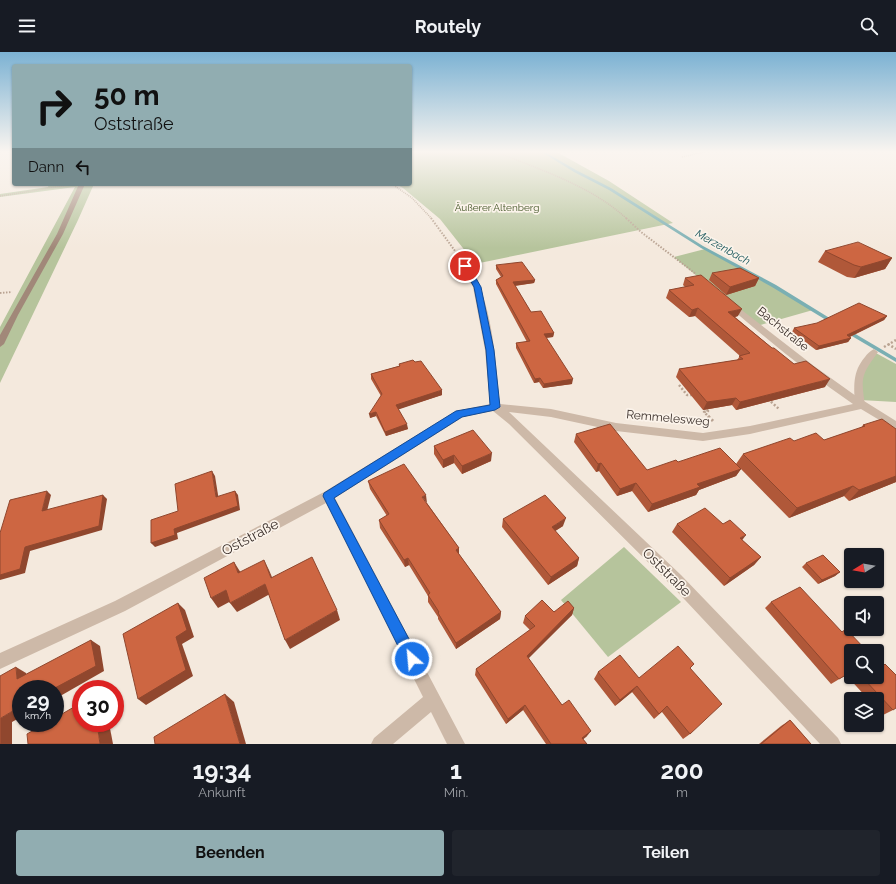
<!DOCTYPE html>
<html lang="de">
<head>
<meta charset="utf-8">
<style>
	body { margin:0; font-family:Raleway,sans-serif; background:#20242c; color:#f1f3f6; height:100vh; display:flex; flex-direction:column; font-size:15px; white-space:nowrap }
	* { box-sizing:border-box; margin:0 }
	p { font-size:13px; color:#9ea1a6 }
	.icon { flex:none; width:22px; height:22px; fill:none; stroke:currentColor; stroke-width:2; stroke-linecap:round; stroke-linejoin:round }
	.map { position:relative; height:692px; overflow:hidden }
	.panel { display:flex; flex-direction:column; background:#171b24; flex:1 }
	.panel>* { flex:none }
	.hud { position:absolute; left:12px; top:12px; width:400px; height:122px; border-radius:4px; box-shadow:0 1px 3px #0004; background:#91adb1; color:#111; overflow:hidden }
	.needle { width:26px; rotate:259deg }
	.controls { position:absolute; left:844px; top:496px; display:grid; gap:8px }
	.controls a { display:grid; place-items:center; width:40px; height:40px; border-radius:4px; background:#171b24; box-shadow:0 1px 3px #0004; font-size:20px }
	.speed { position:absolute; left:12px; top:628px; display:flex; gap:8px; font-size:20px; font-weight:700; text-align:center }
	.speed>* { display:grid; place-content:center; width:52px; height:52px; border-radius:50%; background:#171b24; box-shadow:0 1px 3px #0004; line-height:1 }
	.speed small { font-size:10px; font-weight:400 }
	.speed .limit { border:6px solid #d22; background:#fff; color:#111 }
	.pin { position:absolute; display:grid; place-items:center; width:34px; height:34px; color:#fff; margin:-17px; border:2px solid #fff; border-radius:50%; box-shadow:0 1px 4px #0007 }
	.me { position:absolute; width:44px; margin:-22px; rotate:333deg; stroke-linejoin:round; filter:drop-shadow(0 0 3px #0008) }
	.turn { display:flex; align-items:center; gap:14px; height:84px; padding:0 16px; font-size:18px }
	.turn .icon { width:52px; height:52px; stroke-width:2.5 }
	.turn b { display:block; font-size:28px; line-height:34px }
	.then { display:flex; align-items:center; height:38px; padding:0 16px; background:#0003; gap:8px; font-size:15px }
	.eta { display:flex; justify-content:space-evenly; align-items:center; height:68px; text-align:center }
	.eta b { font-size:24px; font-weight:700; line-height:28px }
	.action { display:flex; gap:8px; margin-top:auto; padding:8px 16px }
	.action a { flex:1; height:46px; border-radius:4px; background:#91adb1; color:#111; font-size:16px; font-weight:700; line-height:46px; text-align:center }
	.action a+a { background:#20242c; color:#f1f3f6 }
	header { display:flex; justify-content:space-between; align-items:center; height:52px; padding:0 16px; background:#171b24; font-size:18px; font-weight:700 }
	.map>svg:first-child { display:block }
	.green { fill:#b6c49c }
	.lines { fill:none; stroke-linecap:round; stroke-linejoin:round }
	.stream { fill:#7aafb3; fill-rule:evenodd }
	.path-far3 { stroke:#b9a392; stroke-width:1.5; stroke-dasharray:1 1; stroke-linecap:butt }
	.path-far2 { stroke:#b9a392; stroke-width:2; stroke-dasharray:1.5 1.5; stroke-linecap:butt }
	.path-far1 { stroke:#b9a392; stroke-width:2.5; stroke-dasharray:2 2; stroke-linecap:butt }
	.path { stroke:#b9a392; stroke-width:3; stroke-dasharray:2.5 2.5; stroke-linecap:butt }
	.lane { fill:#cdb9a8; fill-rule:evenodd }
	.street { fill:#cdb9a8; fill-rule:evenodd }
	.secondary { fill:#a18879; fill-rule:evenodd }
	.wall { fill:#b05839 }
	.shaded-wall { fill:#90472e }
	.building { fill:#cd6642; stroke:#90472e }
	.route { fill:#1a73e8; stroke:#114b97 }
	.labels { text-anchor:middle; stroke-width:3.5; stroke-linejoin:round; paint-order:stroke }
	.far-park-label { font-size:10px; fill:#47592b; stroke:#fbf3ea }
	.far-water-label { font-size:11px; font-style:italic; fill:#1b585d; stroke:#fbf3ea }
	.street-label { font-size:12px; fill:#392e29; stroke:#fbf3ea }
	.near-street-label { font-size:14px; fill:#392e29; stroke:#fbf3ea }
</style>
</head>
<body>
<header><svg class="icon" aria-label="menu" viewBox="0 0 24 24"><path d="M4 6h16M4 12h16M4 18h16"/></svg>Routely<svg class="icon" aria-label="search" viewBox="0 0 24 24"><circle cx="10" cy="10" r="6"/><path d="M15 15l6 6"/></svg></header>
<div class="map">
<svg width="896" height="692" viewBox="0 0 896 692">
	<rect width="100%" height="100%" fill="#f4e9dd"/>
	<g class="green">
		<polygon points="410,99 555,99 609,129 673,171 465,214 470,205 440,167 403,136 396,132 410,132"/>
		<polygon points="49,132 94,132 78,168 0,331 0,275 75,135 0,145 0,142 48,135"/>
		<polygon points="705,197 774,234 813,258 757,274 674,205"/>
		<polygon points="874,300 896,312 896,350 860,348 863,312"/>
		<polygon points="624,495 681,550 608,605 561,548"/>
	</g>
	<g class="lines">
		<g class="stream">
			<polygon points="540,99 543,99 576,118 611,136 703,194 776,233 836,270 835,271 831,271 772,235 701,196 609,138 574,120"/>
			<polygon points="847,277 896,306 896,310 845,280 844,279 845,278"/>
		</g>
		<g class="path-far3">
			<path d="M494,99C538,117 592,134 627,167"/>
			<polyline points="682,105 708,99"/>
			<polyline points="392,132 412,146 432,167"/>
			<polyline points="0,144 69,133"/>
		</g>
		<g class="path-far2">
			<polyline points="431,166 458,203"/>
			<polyline points="626,166 641,180 696,222"/>
			<polyline points="0,241 12,240"/>
		</g>
		<g class="path-far1">
			<polyline points="888,292 896,297"/>
			<polyline points="884,295 896,288"/>
			<polyline points="679,333 687,343 692,343"/>
			<polyline points="768,347 779,357"/>
			<polyline points="704,355 708,359 704,360 709,365"/>
		</g>
		<polyline class="path" points="708,364 713,369"/>
		<path class="lane" d="M874,297L878,300C861,324 861,324 865,353L860,356L855,353C854,335 852,320 865,305C867,302 870,299 874,297Z"/>
		<path class="street" d="M461,209H467C493,251 495,304 500,352L551,357L616,371L703,381L750,374L853,352C809,322 768,288 727,253V249H730L814,314L856,344L896,369V378L861,357L750,382L703,389L616,379L551,365L509,360L681,523L838,686L841,692H820L671,533L509,372L493,359L463,365L335,446L465,692H447L431,660L393,692H371L374,686L423,645L326,451L125,559L0,617V601L115,549L324,440L456,359L490,352L485,298L473,235L460,211Z"/>
		<polygon class="secondary" points="79,132 85,132 63,182 18,263 4,292 0,295 0,283 57,182"/>
	</g>
	<g class="wall">
		<polygon points="825,199 892,206 885,217 854,226 847,225 818,210"/>
		<polygon points="496,213 535,228 534,231 515,234 531,260 554,281 553,285 546,286 572,332 543,336 539,330 534,331 516,296 516,291 527,290 496,232 496,228 501,225 496,217"/>
		<polygon points="712,221 759,226 755,234 726,243 709,228"/>
		<polygon points="685,226 738,264 735,265 772,296 825,335 736,358 732,353 703,358 676,325 679,317 737,308 740,304 695,264 689,265 666,246 669,238 685,235 683,233"/>
		<polygon points="887,264 884,268 850,285 851,286 848,290 816,298 792,280 794,276"/>
		<polygon points="399,312 442,343 398,357 408,377 386,384 376,364 370,366 381,344 371,327 371,322 399,314"/>
		<polygon points="863,373 896,377 896,430 849,449 844,444 789,466 741,417 736,424 699,438 696,443 648,460 632,439 617,444 599,419 596,420 574,390 576,382 647,418 678,410 736,412 743,402 794,389 824,388 861,376"/>
		<polygon points="434,394 491,409 462,422 454,411 443,416 434,402"/>
		<polygon points="368,429 427,451 459,496 459,502 501,560 500,567 456,597 438,567 438,565 428,550 428,544 409,513 405,515 380,476 379,468 387,464 370,437"/>
		<polygon points="503,467 563,474 555,479 579,506 577,514 548,533 502,475"/>
		<polygon points="677,472 723,472 742,488 761,505 754,513 724,534 672,480"/>
		<polygon points="806,511 840,520 835,524 818,532 802,515"/>
		<polygon points="771,550 851,599 851,625 877,625 893,658 883,663 877,657 877,647 868,647 846,623 831,632 765,556"/>
		<polygon points="574,556 572,563 528,606 562,653 587,684 583,687 587,692 546,692 523,658 506,672 475,623 476,617 530,578 523,571 525,564"/>
		<polygon points="694,612 690,616 690,682 683,687 662,660 654,667 632,640 615,654 594,627 598,620 639,626"/>
		<polygon points="790,668 811,692 759,692 781,674"/>
	</g>
	<g class="shaded-wall">
		<polygon points="892,206 885,217 854,226 861,215"/>
		<polygon points="759,226 755,234 726,243 730,235"/>
		<polygon points="535,228 534,231 512,234 513,230"/>
		<polygon points="698,256 695,264 689,265 692,258"/>
		<polygon points="742,257 738,264 725,268 728,260"/>
		<polygon points="887,264 884,268 845,287 851,286 848,290 816,298 819,294 847,283"/>
		<polygon points="554,281 553,285 543,286 544,282"/>
		<polygon points="540,326 539,330 534,331 535,327"/>
		<polygon points="573,327 572,332 543,336 544,332"/>
		<polygon points="830,327 825,335 736,358 740,350"/>
		<polygon points="442,338 442,343 397,358 396,353"/>
		<polygon points="736,346 732,353 703,358 707,350"/>
		<polygon points="376,360 376,364 370,366 369,362"/>
		<polygon points="407,372 408,377 386,384 385,380"/>
		<polygon points="492,401 491,409 462,422 462,414"/>
		<polygon points="454,403 454,411 443,416 443,408"/>
		<polygon points="601,411 599,419 596,420 598,412"/>
		<polygon points="741,417 736,424 699,438 696,443 648,460 652,452 697,432"/>
		<polygon points="212,419 215,424 219,449 216,445"/>
		<polygon points="896,424 896,430 849,449 859,438"/>
		<polygon points="636,431 632,439 617,444 620,437"/>
		<polygon points="853,434 844,444 789,466 797,456"/>
		<polygon points="47,439 51,443 46,463 42,459"/>
		<polygon points="235,439 238,443 240,458 177,481 178,487 155,495 151,491"/>
		<polygon points="103,443 107,447 102,478 30,499 25,521 0,528 0,523 25,495"/>
		<polygon points="426,443 427,451 422,445"/>
		<polygon points="566,466 563,474 549,483 552,475"/>
		<polygon points="746,483 740,491 740,486"/>
		<polygon points="459,496 459,503 456,498"/>
		<polygon points="761,505 754,513 724,534 730,526"/>
		<polygon points="408,506 409,513 405,515 404,508"/>
		<polygon points="579,506 577,514 548,533 551,525"/>
		<polygon points="264,508 269,518 277,537 271,526"/>
		<polygon points="234,510 241,521 238,521"/>
		<polygon points="840,520 835,524 818,532 822,528"/>
		<polygon points="265,532 270,542 237,560 230,551"/>
		<polygon points="226,538 233,548 218,556 211,546"/>
		<polygon points="178,551 185,558 194,585 182,592 193,624 146,653 138,647 176,585"/>
		<polygon points="574,556 572,563 525,610 527,604"/>
		<polygon points="337,558 340,568 290,597 285,588"/>
		<polygon points="501,560 500,567 456,597 456,591"/>
		<polygon points="91,588 100,594 104,619 55,647 55,637 53,637"/>
		<polygon points="16,615 26,621 27,633 17,627"/>
		<polygon points="637,634 632,640 615,654 620,648"/>
		<polygon points="225,642 234,650 246,692 240,692"/>
		<polygon points="525,653 523,658 506,672 508,667"/>
		<polygon points="21,654 21,665 12,670 12,692 1,692 1,666"/>
		<polygon points="97,671 109,671 113,692 100,692"/>
		<polygon points="591,679 587,684 579,691 582,686"/>
	</g>
	<g class="building">
		<polygon points="858,190 892,206 861,215 854,213 825,199"/>
		<polygon points="522,210 535,228 513,230 531,260 541,259 554,281 544,282 573,327 544,332 540,326 535,327 516,291 530,289 496,228 503,224 496,213"/>
		<polygon points="740,216 759,226 730,235 712,221"/>
		<polygon points="701,223 742,257 728,260 772,296 774,296 794,312 806,309 830,327 740,350 736,346 707,350 679,317 743,307 739,304 750,301 698,256 692,258 669,238 694,233 685,226"/>
		<polygon points="859,251 887,264 847,283 851,286 819,294 794,276 817,271"/>
		<polygon points="413,308 415,310 421,309 442,338 396,353 407,372 385,380 376,360 369,362 382,342 371,322 400,314 399,312"/>
		<polygon points="882,367 896,377 896,424 859,438 853,434 797,456 743,402 790,386 794,389 816,381 824,388 865,374 863,373"/>
		<polygon points="610,372 647,418 676,408 678,410 720,396 741,417 697,432 700,435 652,452 636,431 620,437 601,411 598,412 576,382"/>
		<polygon points="473,378 492,401 462,414 454,403 443,408 434,394"/>
		<polygon points="404,412 426,443 422,445 459,496 456,498 501,560 456,591 438,561 439,560 428,543 430,541 408,506 404,508 379,468 389,462 368,429"/>
		<polygon points="212,419 216,445 235,439 238,454 174,477 175,483 151,491 151,468 178,459 175,432"/>
		<polygon points="47,439 42,459 103,443 99,474 25,495 20,517 0,523 0,481 10,448"/>
		<polygon points="545,443 566,466 552,475 579,506 551,525 503,467"/>
		<polygon points="705,456 723,472 730,468 746,483 740,486 761,505 730,526 677,472"/>
		<polygon points="823,503 840,520 822,528 806,511"/>
		<polygon points="312,505 337,558 285,588 265,532 230,551 226,538 211,546 204,526 234,510 238,521 264,508 271,526"/>
		<polygon points="800,535 842,580 846,577 867,599 851,599 851,620 839,627 771,550"/>
		<polygon points="542,548 554,560 568,549 574,556 527,604 562,653 569,648 591,679 582,686 587,692 551,692 525,653 508,667 476,617 535,574 525,564"/>
		<polygon points="178,551 187,578 176,585 186,618 138,647 123,582"/>
		<polygon points="91,588 96,614 53,637 21,637 21,654 1,666 1,692 0,692 0,624 16,615 17,627"/>
		<polygon points="678,594 694,612 690,616 722,652 690,682 667,654 659,662 637,634 620,648 598,620 620,603 639,626"/>
		<polygon points="877,610 882,615 885,612 896,623 896,656 893,658 862,625 877,625"/>
		<polygon points="225,642 240,692 155,692 154,685"/>
		<polygon points="81,651 81,671 97,671 100,692 28,692 27,682 46,671 55,671 55,666"/>
		<polygon points="790,668 811,692 761,692"/>
	</g>
	<linearGradient id="sky" x2="0" y2="1"><stop stop-color="#7cb2d3"/><stop offset="0.51" stop-color="#faf5f0"/><stop offset="1" stop-color="#faf5f0" stop-opacity="0"/></linearGradient>
	<rect width="896" height="196" fill="url(#sky)"/>
	<polygon class="route" points="465,212 469,214 481,235 494,298 500,355 495,358 462,365 334,446 417,602 419,607 417,612 412,614 407,612 323,444 324,441 456,359 490,353 486,298 474,235 462,214"/>
	<g class="labels">
		<g class="far-park-label">
			<text x="497" y="159">Äußerer Altenberg</text>
		</g>
		<g class="far-water-label">
			<text transform="translate(723 195) rotate(29)" y="4">Merzenbach</text>
		</g>
		<g class="street-label">
			<text transform="translate(783 277) rotate(39)" y="4">Bachstraße</text>
			<text transform="translate(668 366) rotate(5)" y="4">Remmelesweg</text>
		</g>
		<g class="near-street-label">
			<text transform="translate(250 485) rotate(-28)" y="5">Oststraße</text>
			<text transform="translate(667 520) rotate(45)" y="5">Oststraße</text>
		</g>
	</g>
</svg>
<div class="controls">
<a><svg class="needle" viewBox="-14 -14 28 28"><path d="M0-13l5 13h-10z" fill="#e53935"/><path d="M0 13l5-13h-10z" fill="#9ea1a6"/></svg></a>
<a><svg class="icon" aria-label="sound" viewBox="0 0 24 24"><path d="M4 9h4l5-4v14l-5-4H4zM17 9q2 3 0 6"/></svg></a>
<a><svg class="icon" aria-label="search" viewBox="0 0 24 24"><circle cx="10" cy="10" r="6"/><path d="M15 15l6 6"/></svg></a>
<a><svg class="icon" aria-label="layers" viewBox="0 0 24 24"><path d="M12 4l9 5-9 5-9-5zM3 14l9 5 9-5"/></svg></a>
</div>
<div class="speed"><div>29<small>km/h</small></div><div class="limit">30</div></div>
<div class="pin" style="left:465px;top:214px;background:#d93025"><svg class="icon" aria-label="arrive" viewBox="0 0 24 24"><path d="M6 21V4h12l-3 4 3 4H6"/></svg></div>
<svg class="me" style="left:412px;top:607px" viewBox="-20 -20 40 40"><circle r="17" fill="#1a73e8" stroke="#fff" stroke-width="3"/><path d="M0-11L8 9 0 5-8 9z" fill="#fff"/></svg>
<div class="hud">
<div class="turn"><svg class="icon" aria-label="right" viewBox="0 0 24 24"><path d="M7 20v-9h11M14 6l5 5-5 5"/></svg><div><b>50 m</b>Oststraße</div></div>
<div class="then">Dann<svg class="icon" aria-label="left" viewBox="0 0 24 24"><path d="M17 20v-9H6M10 6l-5 5 5 5"/></svg></div>
</div>
</div>
<section class="panel">
<div class="eta">
<div><b>19:34</b><p>Ankunft</p></div>
<div><b>1</b><p>Min.</p></div>
<div><b>200</b><p>m</p></div>
</div>
<div class="action"><a>Beenden</a><a>Teilen</a></div>
</section>
</body>
</html>
